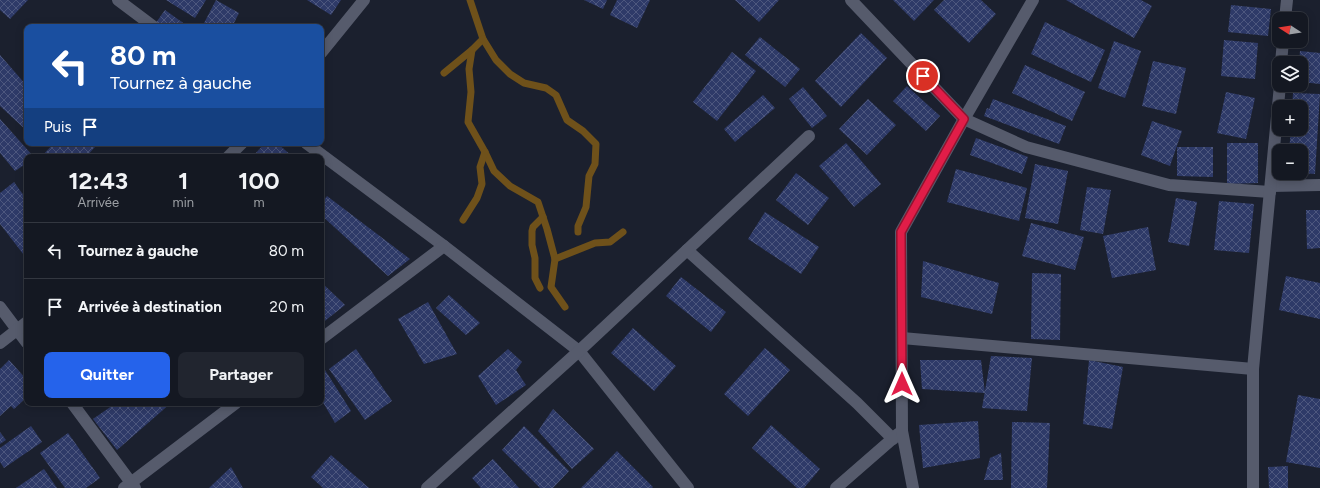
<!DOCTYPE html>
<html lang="fr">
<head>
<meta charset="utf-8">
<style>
	body { margin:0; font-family:Figtree,sans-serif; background:#21252f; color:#f1f3f6; height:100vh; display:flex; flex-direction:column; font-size:15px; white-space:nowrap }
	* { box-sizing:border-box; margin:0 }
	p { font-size:13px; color:#9da0a5 }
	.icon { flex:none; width:22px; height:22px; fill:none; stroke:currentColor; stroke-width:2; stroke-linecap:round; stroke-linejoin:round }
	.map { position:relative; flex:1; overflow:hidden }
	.sheet { position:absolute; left:24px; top:154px; width:300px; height:252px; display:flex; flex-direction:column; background:#141822; border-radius:8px; box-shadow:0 2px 10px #0003,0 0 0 1px #333740 }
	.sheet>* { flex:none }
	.hud { position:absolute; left:24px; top:24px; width:300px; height:122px; border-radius:8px; box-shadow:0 2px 10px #0003,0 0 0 1px #333740; background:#1a4fa0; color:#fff; overflow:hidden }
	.needle { width:26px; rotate:282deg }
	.fabs { position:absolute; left:1272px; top:12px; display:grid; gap:8px }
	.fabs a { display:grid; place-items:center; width:36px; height:36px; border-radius:8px; background:#141822; box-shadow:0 2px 10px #0003,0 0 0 1px #333740; font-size:20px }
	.pin { position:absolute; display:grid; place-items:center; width:34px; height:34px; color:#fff; margin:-17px; border:2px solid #fff; border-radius:50%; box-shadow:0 1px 4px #0007 }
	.me { position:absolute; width:44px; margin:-22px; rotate:0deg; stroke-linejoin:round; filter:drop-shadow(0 0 3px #0008) }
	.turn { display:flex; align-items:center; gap:14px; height:84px; padding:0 20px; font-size:18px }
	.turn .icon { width:52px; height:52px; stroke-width:2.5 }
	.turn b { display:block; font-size:28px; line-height:34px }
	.then { display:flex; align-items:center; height:38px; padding:0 20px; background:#0003; gap:8px; font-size:15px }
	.eta { display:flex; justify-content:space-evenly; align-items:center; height:68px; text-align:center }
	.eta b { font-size:24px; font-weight:700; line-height:28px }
	.cta { display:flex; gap:8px; margin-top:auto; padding:8px 20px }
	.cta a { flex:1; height:46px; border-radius:8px; background:#2563eb; color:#fff; font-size:16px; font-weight:700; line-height:46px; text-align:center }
	.cta a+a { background:#21252f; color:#f1f3f6 }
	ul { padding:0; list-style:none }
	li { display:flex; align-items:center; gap:12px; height:56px; padding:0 20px; border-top:1px solid #333740 }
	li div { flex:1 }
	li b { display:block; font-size:15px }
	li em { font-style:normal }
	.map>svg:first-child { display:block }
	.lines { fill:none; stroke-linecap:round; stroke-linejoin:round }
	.stream { stroke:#6f511a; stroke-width:7 }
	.building { fill:url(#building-cross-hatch) }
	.lane { stroke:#565b6c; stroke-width:12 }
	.street { stroke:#565b6c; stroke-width:12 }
	.route-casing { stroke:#92132f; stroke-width:10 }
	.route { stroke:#e11d48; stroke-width:7 }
</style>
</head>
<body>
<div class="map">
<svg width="1320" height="488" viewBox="0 0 1320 488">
	<defs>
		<pattern id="building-cross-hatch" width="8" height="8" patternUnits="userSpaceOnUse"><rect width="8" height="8" fill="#2e3a68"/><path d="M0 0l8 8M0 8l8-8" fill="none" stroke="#4d577e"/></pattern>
	</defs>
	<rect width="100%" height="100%" fill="#1b202e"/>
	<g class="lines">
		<g class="stream">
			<polyline points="470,0 483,39 472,50 469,69 471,92 468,122 485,152 494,171 510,186 538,202 547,229 555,259 551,287 565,307"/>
			<polyline points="483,39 496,60 510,74 524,83 546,88 556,95 567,120 583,131 596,144 595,164 589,176 586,207 578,226 578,232"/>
			<polyline points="444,73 472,50"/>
			<polyline points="463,220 477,198 482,184 480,167 485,152"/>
			<polyline points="555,259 595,243 610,242 623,232"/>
			<polyline points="540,288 535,278 535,258 532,245 532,231 533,227 543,217"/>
		</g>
	</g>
	<g class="building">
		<polygon points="0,0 28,0 10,19 0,10"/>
		<polygon points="166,0 206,0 195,18"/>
		<polygon points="216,0 239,13 232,27 202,27"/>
		<polygon points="307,0 341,0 331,15"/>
		<polygon points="584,0 607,0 603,9"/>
		<polygon points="617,0 650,0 637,28 610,15"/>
		<polygon points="735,0 779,0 759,22"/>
		<polygon points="893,0 934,0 914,21"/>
		<polygon points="944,0 981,0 996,14 969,43 934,10"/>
		<polygon points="1066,0 1141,0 1152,6 1134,38"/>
		<polygon points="1231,5 1271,9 1268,36 1228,32"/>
		<polygon points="165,10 186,25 185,27 159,27 155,24"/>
		<polygon points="1045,22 1105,50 1091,82 1031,54"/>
		<polygon points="861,33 887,58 841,107 815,81"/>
		<polygon points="760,37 800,69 785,87 745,55"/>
		<polygon points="1224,40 1258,43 1255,79 1221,76"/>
		<polygon points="1114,41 1141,51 1125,98 1098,88"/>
		<polygon points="1300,51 1320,53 1320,84 1301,82 1301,63 1299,63"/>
		<polygon points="732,52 756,71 717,121 693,102"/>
		<polygon points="0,55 27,86 27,131 0,106"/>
		<polygon points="1153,61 1186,68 1176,114 1142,106"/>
		<polygon points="1025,65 1085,92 1072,121 1012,93"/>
		<polygon points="27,75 27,83 23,80"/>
		<polygon points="907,86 940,116 926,131 893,101"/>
		<polygon points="803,87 827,116 812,128 789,99"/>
		<polygon points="1226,92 1255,98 1246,139 1217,133"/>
		<polygon points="1293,93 1320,94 1315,174 1301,173 1301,151 1289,151 1291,129 1301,129 1301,107 1292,107"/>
		<polygon points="763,95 775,108 735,142 724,129"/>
		<polygon points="868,99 896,125 867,155 839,129"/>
		<polygon points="993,99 1066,126 1059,144 984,116 987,108 989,109"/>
		<polygon points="0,119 34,157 27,157 27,163 15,171 0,153"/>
		<polygon points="1152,121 1182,131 1170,166 1141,155"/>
		<polygon points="976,138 1028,157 1022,174 970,155"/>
		<polygon points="54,143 91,143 95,147 86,157 41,157"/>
		<polygon points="265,143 277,143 293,157 257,157 254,155"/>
		<polygon points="846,143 881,184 854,207 819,166"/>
		<polygon points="1227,143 1258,143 1258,183 1227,184"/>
		<polygon points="1177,147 1213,147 1213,177 1177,176"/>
		<polygon points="1035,164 1068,171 1058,224 1025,218"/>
		<polygon points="956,169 1027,188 1019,221 947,202"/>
		<polygon points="796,173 829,198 808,225 776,200"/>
		<polygon points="14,182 27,200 27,259 0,224 0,193"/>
		<polygon points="1087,187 1111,190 1103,234 1080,230"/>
		<polygon points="327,196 410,259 388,276 321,215 321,204"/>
		<polygon points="1176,198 1197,202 1189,246 1168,242"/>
		<polygon points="1219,201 1254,204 1249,253 1214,250"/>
		<polygon points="1306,210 1320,210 1320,248 1307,249"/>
		<polygon points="765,212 819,247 801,274 748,239"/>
		<polygon points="1031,223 1084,237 1075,270 1022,256"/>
		<polygon points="1148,227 1156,270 1112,278 1103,236"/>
		<polygon points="923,261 999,283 992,314 921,297"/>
		<polygon points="1032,273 1061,274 1060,340 1031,339"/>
		<polygon points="1286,276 1320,283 1320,319 1279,310"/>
		<polygon points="681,277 726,312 711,332 666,296"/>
		<polygon points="321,282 345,305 321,324"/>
		<polygon points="449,295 480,323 466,335 436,308"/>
		<polygon points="428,302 457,354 424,364 398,319"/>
		<polygon points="633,328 676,366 654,391 611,353"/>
		<polygon points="765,348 790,370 748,416 724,394"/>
		<polygon points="356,349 392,401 365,420 329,369"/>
		<polygon points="508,349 522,362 516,370 526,385 496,405 478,376"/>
		<polygon points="991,356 1032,358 1027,411 982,408"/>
		<polygon points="9,360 27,380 27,397 14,409 11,406 0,416 0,369"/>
		<polygon points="920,360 981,360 985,393 922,389"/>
		<polygon points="1089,360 1123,367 1112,429 1083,424"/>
		<polygon points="323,367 351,411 335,423 321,399 321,368"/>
		<polygon points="1298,395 1320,399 1320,468 1286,462"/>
		<polygon points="116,403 171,403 117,450 93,419"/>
		<polygon points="553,409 594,449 572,469 538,431"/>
		<polygon points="978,421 980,458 923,468 919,425"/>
		<polygon points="1012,422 1050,423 1047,488 1011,488"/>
		<polygon points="771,425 820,469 804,488 797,488 752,448"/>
		<polygon points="31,426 42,442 4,468 0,462 0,448"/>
		<polygon points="524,426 569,471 553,488 540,488 502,450"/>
		<polygon points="0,432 6,440 0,444"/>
		<polygon points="68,433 100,478 86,488 65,488 40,453"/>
		<polygon points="617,451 653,487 652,488 581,488"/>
		<polygon points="1001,453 1003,480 984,480 990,458"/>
		<polygon points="331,455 369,488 323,488 311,477"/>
		<polygon points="493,459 519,488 481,488 472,478"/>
		<polygon points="1288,466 1288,488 1269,488 1268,467"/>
		<polygon points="231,467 243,488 209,488"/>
		<polygon points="44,469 57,488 16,488"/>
	</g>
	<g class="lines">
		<polyline class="lane" points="902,338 1253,369"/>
		<g class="street">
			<polyline points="118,0 154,27"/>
			<polyline points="851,0 964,119 1026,147 1169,185 1270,192"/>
			<polyline points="1285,19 1287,0"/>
			<polyline points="321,53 364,0"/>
			<polyline points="1281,63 1283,41"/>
			<polyline points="306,143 444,246 579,351 688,488"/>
			<polyline points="228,157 242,143"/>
			<polyline points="1271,186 1320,185"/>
			<polyline points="687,250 857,403 893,439"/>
			<polyline points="0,307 27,343"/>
			<polyline points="321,339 444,246"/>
			<polyline points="0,343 27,322"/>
			<polyline points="72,403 135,488"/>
			<polyline points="124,488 236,403"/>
			<polyline points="427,488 579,351 809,136"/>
			<polyline points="836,488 898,434"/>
			<polyline points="913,488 902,431 901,232 964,119 1033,0"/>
			<polyline points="1253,488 1253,369 1280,85"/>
		</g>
	</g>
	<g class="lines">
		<g class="route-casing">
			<polyline id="route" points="902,384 901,232 964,119 923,76"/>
		</g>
		<use href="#route" class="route"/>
	</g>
</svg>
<div class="fabs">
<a><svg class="needle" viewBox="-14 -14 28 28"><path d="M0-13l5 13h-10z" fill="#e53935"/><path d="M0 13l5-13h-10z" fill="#9da0a5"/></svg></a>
<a><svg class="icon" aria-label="layers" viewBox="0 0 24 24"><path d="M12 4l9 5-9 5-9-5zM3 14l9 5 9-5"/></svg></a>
<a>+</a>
<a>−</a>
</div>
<div class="pin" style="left:923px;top:76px;background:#d93025"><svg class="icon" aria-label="arrive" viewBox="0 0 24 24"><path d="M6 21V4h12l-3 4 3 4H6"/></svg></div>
<svg class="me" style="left:902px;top:384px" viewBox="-20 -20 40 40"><path d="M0-17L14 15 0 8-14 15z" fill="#e11d48" stroke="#fff" stroke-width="4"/></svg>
<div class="hud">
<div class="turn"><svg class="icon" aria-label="left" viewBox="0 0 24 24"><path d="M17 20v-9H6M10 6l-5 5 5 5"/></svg><div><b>80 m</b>Tournez à gauche</div></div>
<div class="then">Puis<svg class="icon" aria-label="arrive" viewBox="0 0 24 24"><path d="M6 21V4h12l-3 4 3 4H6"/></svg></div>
</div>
<section class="sheet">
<div class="eta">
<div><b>12:43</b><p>Arrivée</p></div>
<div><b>1</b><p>min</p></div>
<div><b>100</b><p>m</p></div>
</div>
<ul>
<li><svg class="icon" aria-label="left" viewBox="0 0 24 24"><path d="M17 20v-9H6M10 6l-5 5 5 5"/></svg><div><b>Tournez à gauche</b></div><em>80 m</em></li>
<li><svg class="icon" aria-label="arrive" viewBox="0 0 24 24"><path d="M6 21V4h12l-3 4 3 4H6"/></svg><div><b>Arrivée à destination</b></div><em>20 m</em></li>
</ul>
<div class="cta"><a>Quitter</a><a>Partager</a></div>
</section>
</div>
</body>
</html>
